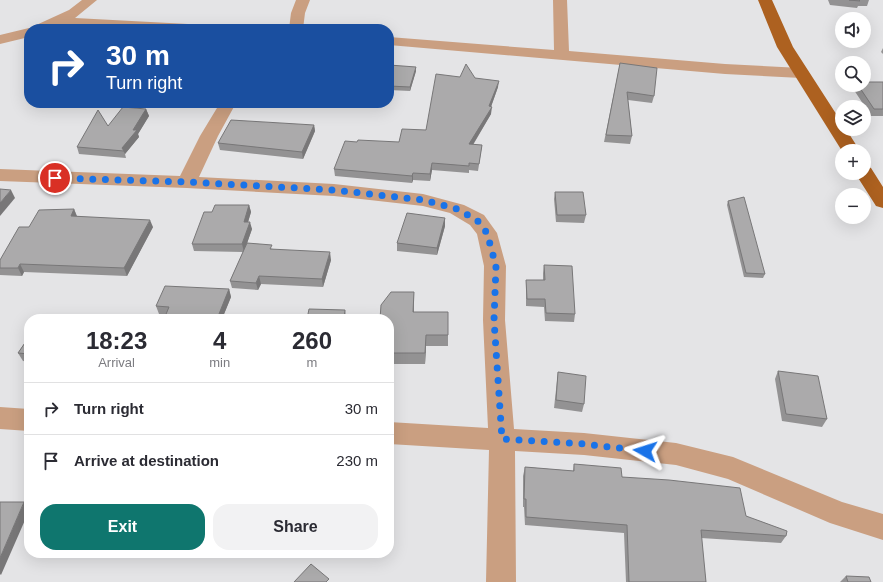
<!DOCTYPE html>
<html lang="en">
<head>
<meta charset="utf-8">
<style>
	body { margin:0; font-family:Helvetica,sans-serif; background:#f2f2f3; color:#2b2b33; height:100vh; display:flex; flex-direction:column; font-size:15px; white-space:nowrap }
	* { box-sizing:border-box; margin:0 }
	p { font-size:13px; color:#7c7c81 }
	.icon { flex:none; width:22px; height:22px; fill:none; stroke:currentColor; stroke-width:2; stroke-linecap:round; stroke-linejoin:round }
	.map { position:relative; flex:1; overflow:hidden }
	.details { position:absolute; left:24px; top:314px; width:370px; height:244px; display:flex; flex-direction:column; background:#fff; border-radius:16px; box-shadow:0 4px 16px #0002 }
	.details>* { flex:none }
	.top-card { position:absolute; left:24px; top:24px; width:370px; height:84px; border-radius:16px; box-shadow:0 4px 16px #0002; background:#1a4fa0; color:#fff; overflow:hidden }
	.controls { position:absolute; left:835px; top:12px; display:grid; gap:8px }
	.controls a { display:grid; place-items:center; width:36px; height:36px; border-radius:50%; background:#fff; box-shadow:0 4px 16px #0002; font-size:20px }
	.pin { position:absolute; display:grid; place-items:center; width:34px; height:34px; color:#fff; margin:-17px; border:2px solid #fff; border-radius:50%; box-shadow:0 1px 4px #0007 }
	.me { position:absolute; width:44px; margin:-22px; rotate:276deg; stroke-linejoin:round; filter:drop-shadow(0 0 3px #0008) }
	.turn { display:flex; align-items:center; gap:14px; height:84px; padding:0 16px; font-size:18px }
	.turn .icon { width:52px; height:52px; stroke-width:2.5 }
	.turn b { display:block; font-size:28px; line-height:34px }
	.eta { display:flex; justify-content:space-evenly; align-items:center; height:68px; text-align:center }
	.eta b { font-size:24px; font-weight:600; line-height:28px }
	.primary-button { display:flex; gap:8px; margin-top:auto; padding:8px 16px }
	.primary-button a { flex:1; height:46px; border-radius:16px; background:#0f766e; color:#fff; font-size:16px; font-weight:600; line-height:46px; text-align:center }
	.primary-button a+a { background:#f2f2f3; color:#2b2b33 }
	ul { padding:0; list-style:none }
	li { display:flex; align-items:center; gap:12px; height:52px; padding:0 16px; border-top:1px solid #e1e1e2 }
	li div { flex:1 }
	li b { display:block; font-size:15px }
	li em { font-style:normal }
	.map>svg:first-child { display:block }
	.lines { fill:none; stroke-linecap:round; stroke-linejoin:round }
	.minor { fill:#ca9f81; fill-rule:evenodd }
	.major { fill:#ad6120; fill-rule:evenodd }
	.wall { fill:#939293 }
	.shaded-wall { fill:#787778 }
	.building { fill:#abaaab; stroke:#787778 }
	.route { stroke:#1a73e8; stroke-width:7; stroke-dasharray:0 12.6 }
</style>
</head>
<body>
<div class="map">
<svg width="883" height="582" viewBox="0 0 883 582">
	<rect width="100%" height="100%" fill="#e4e4e6"/>
	<g class="lines">
		<g class="minor">
			<polygon points="82,0 97,0 75,18 207,25 212,26 214,29 126,29 59,25 51,29 29,29 29,37 0,44 0,35 29,28 32,28 34,26 69,10"/>
			<polygon points="296,0 310,0 305,13 303,29 289,29 291,13"/>
			<polygon points="553,0 567,0 569,51 725,64 801,68 807,70 809,73 807,76 801,78 725,74 389,45 389,37 554,50"/>
			<polygon points="220,103 236,103 218,136 199,177 334,184 423,194 464,205 484,215 497,233 506,266 505,320 514,429 584,433 676,443 733,457 842,502 883,514 883,540 830,523 728,479 676,465 584,455 515,451 516,582 486,582 489,450 389,444 389,422 488,428 483,320 484,266 477,234 470,225 450,213 423,206 334,196 187,188 0,181 0,169 180,176 200,136"/>
			<polygon points="0,407 29,409 29,431 0,429"/>
		</g>
		<g class="major">
			<polygon points="758,0 772,0 793,47 842,123 842,129 846,129 860,151 842,151 777,47"/>
			<polygon points="864,166 871,168 883,187 883,208 876,206 855,173 864,173"/>
		</g>
	</g>
	<g class="wall">
		<polygon points="828,0 869,0 867,6 858,6 857,8 830,5"/>
		<polygon points="883,48 883,54 881,52"/>
		<polygon points="620,63 654,96 652,103 628,100 632,136 630,144 604,142"/>
		<polygon points="389,65 416,71 410,91 389,90"/>
		<polygon points="460,77 475,78 498,87 491,107 491,114 473,145 482,145 481,152 478,171 469,170 469,173 432,170 430,181 413,180 412,183 335,176 334,169 357,142 399,142 426,130"/>
		<polygon points="883,82 883,116 871,116 854,90 855,85 864,85"/>
		<polygon points="146,109 149,116 138,134 139,137 125,154 126,158 79,154 77,147 108,126"/>
		<polygon points="314,125 315,131 303,159 220,150 218,143"/>
		<polygon points="555,192 586,215 584,223 556,222 554,199"/>
		<polygon points="728,201 765,274 763,278 744,277 727,205"/>
		<polygon points="249,205 251,212 248,222 252,229 247,243 273,249 331,260 323,287 261,284 258,290 232,288 230,281 243,252 194,251 192,244 212,212"/>
		<polygon points="74,209 77,216 153,227 127,276 24,272 22,276 0,275 0,260 29,227"/>
		<polygon points="445,218 445,226 437,255 397,251 397,243"/>
		<polygon points="544,265 575,314 574,322 545,321 544,307 526,306 526,280 543,280 543,273"/>
		<polygon points="229,289 231,297 222,319 164,319 166,314 159,314 156,306"/>
		<polygon points="414,292 414,312 448,312 448,346 426,346 425,364 389,364 389,319"/>
		<polygon points="29,337 29,362 23,361 18,353"/>
		<polygon points="778,371 827,419 822,427 782,421 775,379"/>
		<polygon points="558,372 584,404 582,412 554,408"/>
		<polygon points="574,464 622,477 746,516 786,536 781,543 701,538 706,582 626,582 624,533 525,525 524,507 523,507 523,476 525,467 573,471"/>
		<polygon points="846,576 871,582 840,582"/>
	</g>
	<g class="shaded-wall">
		<polygon points="416,67 416,71 410,91 410,87"/>
		<polygon points="499,81 498,87 489,112 492,107 491,114 469,151 469,144 489,106"/>
		<polygon points="146,109 149,116 138,134 139,137 125,154 122,148"/>
		<polygon points="314,125 315,131 303,159 302,152"/>
		<polygon points="432,163 432,170 430,181 430,174"/>
		<polygon points="413,173 413,180 412,183 412,176"/>
		<polygon points="11,190 15,198 0,216 0,203"/>
		<polygon points="249,205 251,212 246,229 244,222"/>
		<polygon points="74,209 77,217 71,216"/>
		<polygon points="445,218 445,226 437,255 437,248"/>
		<polygon points="150,220 153,227 127,276 124,268"/>
		<polygon points="250,222 252,229 244,252 242,244"/>
		<polygon points="330,252 331,260 323,287 322,279"/>
		<polygon points="20,264 24,272 22,276 18,268"/>
		<polygon points="259,276 261,284 258,290 256,283"/>
		<polygon points="229,289 231,297 222,319 217,319"/>
		<polygon points="414,292 414,304 413,324 413,312"/>
		<polygon points="345,310 346,319 344,319"/>
		<polygon points="426,335 426,346 425,364 425,353"/>
		<polygon points="24,502 29,509 29,511 1,575 0,574 0,558"/>
	</g>
	<g class="building">
		<polygon points="849,0 859,0 860,1"/>
		<polygon points="620,63 657,68 654,96 627,92 632,136 606,135"/>
		<polygon points="466,64 475,78 499,81 489,106 492,107 469,144 482,145 479,164 469,163 469,166 432,163 430,174 413,173 412,176 334,169 345,141 357,142 358,140 399,142 402,129 426,130 436,74 460,77"/>
		<polygon points="389,65 416,67 410,87 389,86"/>
		<polygon points="864,82 883,82 883,109 874,109 858,85 864,85"/>
		<polygon points="123,107 146,109 133,130 137,130 122,148 124,151 77,147 98,110 108,126"/>
		<polygon points="231,120 314,125 302,152 218,143"/>
		<polygon points="0,189 11,190 0,203"/>
		<polygon points="555,192 583,192 586,215 557,215"/>
		<polygon points="744,197 765,274 746,273 728,201"/>
		<polygon points="215,205 249,205 244,222 250,222 242,244 192,244 204,212 212,212"/>
		<polygon points="74,209 71,216 150,220 124,268 20,264 18,268 0,268 0,260 19,227 29,227 39,210"/>
		<polygon points="407,213 445,218 437,248 397,243"/>
		<polygon points="247,243 272,245 270,249 330,252 322,279 259,276 256,283 230,281"/>
		<polygon points="544,265 572,266 575,314 546,313 545,299 527,299 526,280 545,280"/>
		<polygon points="165,286 229,289 217,319 164,319 169,307 156,306"/>
		<polygon points="391,292 414,292 413,312 448,312 448,335 426,335 425,353 389,353 389,319 380,319 381,305"/>
		<polygon points="309,309 345,310 344,319 307,319"/>
		<polygon points="29,337 29,354 18,353"/>
		<polygon points="778,371 818,376 827,419 786,414"/>
		<polygon points="558,372 586,376 584,404 556,400"/>
		<polygon points="574,464 621,468 622,477 669,480 740,488 746,516 787,531 786,536 701,530 706,582 629,582 627,525 526,517 526,499 524,499 525,467 574,471"/>
		<polygon points="0,502 24,502 0,558"/>
		<polygon points="311,564 329,579 326,582 294,582"/>
		<polygon points="846,576 869,577 871,582 848,582"/>
	</g>
	<g class="lines">
		<polyline class="route" points="55,178 187,182 334,190 423,200 457,209 477,220 487,233 496,266 494,320 502,439 584,444 645,451"/>
	</g>
</svg>
<div class="controls">
<a><svg class="icon" aria-label="sound" viewBox="0 0 24 24"><path d="M4 9h4l5-4v14l-5-4H4zM17 9q2 3 0 6"/></svg></a>
<a><svg class="icon" aria-label="search" viewBox="0 0 24 24"><circle cx="10" cy="10" r="6"/><path d="M15 15l6 6"/></svg></a>
<a><svg class="icon" aria-label="layers" viewBox="0 0 24 24"><path d="M12 4l9 5-9 5-9-5zM3 14l9 5 9-5"/></svg></a>
<a>+</a>
<a>−</a>
</div>
<div class="pin" style="left:55px;top:178px;background:#d93025"><svg class="icon" aria-label="arrive" viewBox="0 0 24 24"><path d="M6 21V4h12l-3 4 3 4H6"/></svg></div>
<svg class="me" style="left:645px;top:451px" viewBox="-20 -20 40 40"><path d="M0-17L14 15 0 8-14 15z" fill="#1a73e8" stroke="#fff" stroke-width="4"/></svg>
<div class="top-card">
<div class="turn"><svg class="icon" aria-label="right" viewBox="0 0 24 24"><path d="M7 20v-9h11M14 6l5 5-5 5"/></svg><div><b>30 m</b>Turn right</div></div>
</div>
<section class="details">
<div class="eta">
<div><b>18:23</b><p>Arrival</p></div>
<div><b>4</b><p>min</p></div>
<div><b>260</b><p>m</p></div>
</div>
<ul>
<li><svg class="icon" aria-label="right" viewBox="0 0 24 24"><path d="M7 20v-9h11M14 6l5 5-5 5"/></svg><div><b>Turn right</b></div><em>30 m</em></li>
<li><svg class="icon" aria-label="arrive" viewBox="0 0 24 24"><path d="M6 21V4h12l-3 4 3 4H6"/></svg><div><b>Arrive at destination</b></div><em>230 m</em></li>
</ul>
<div class="primary-button"><a>Exit</a><a>Share</a></div>
</section>
</div>
</body>
</html>
